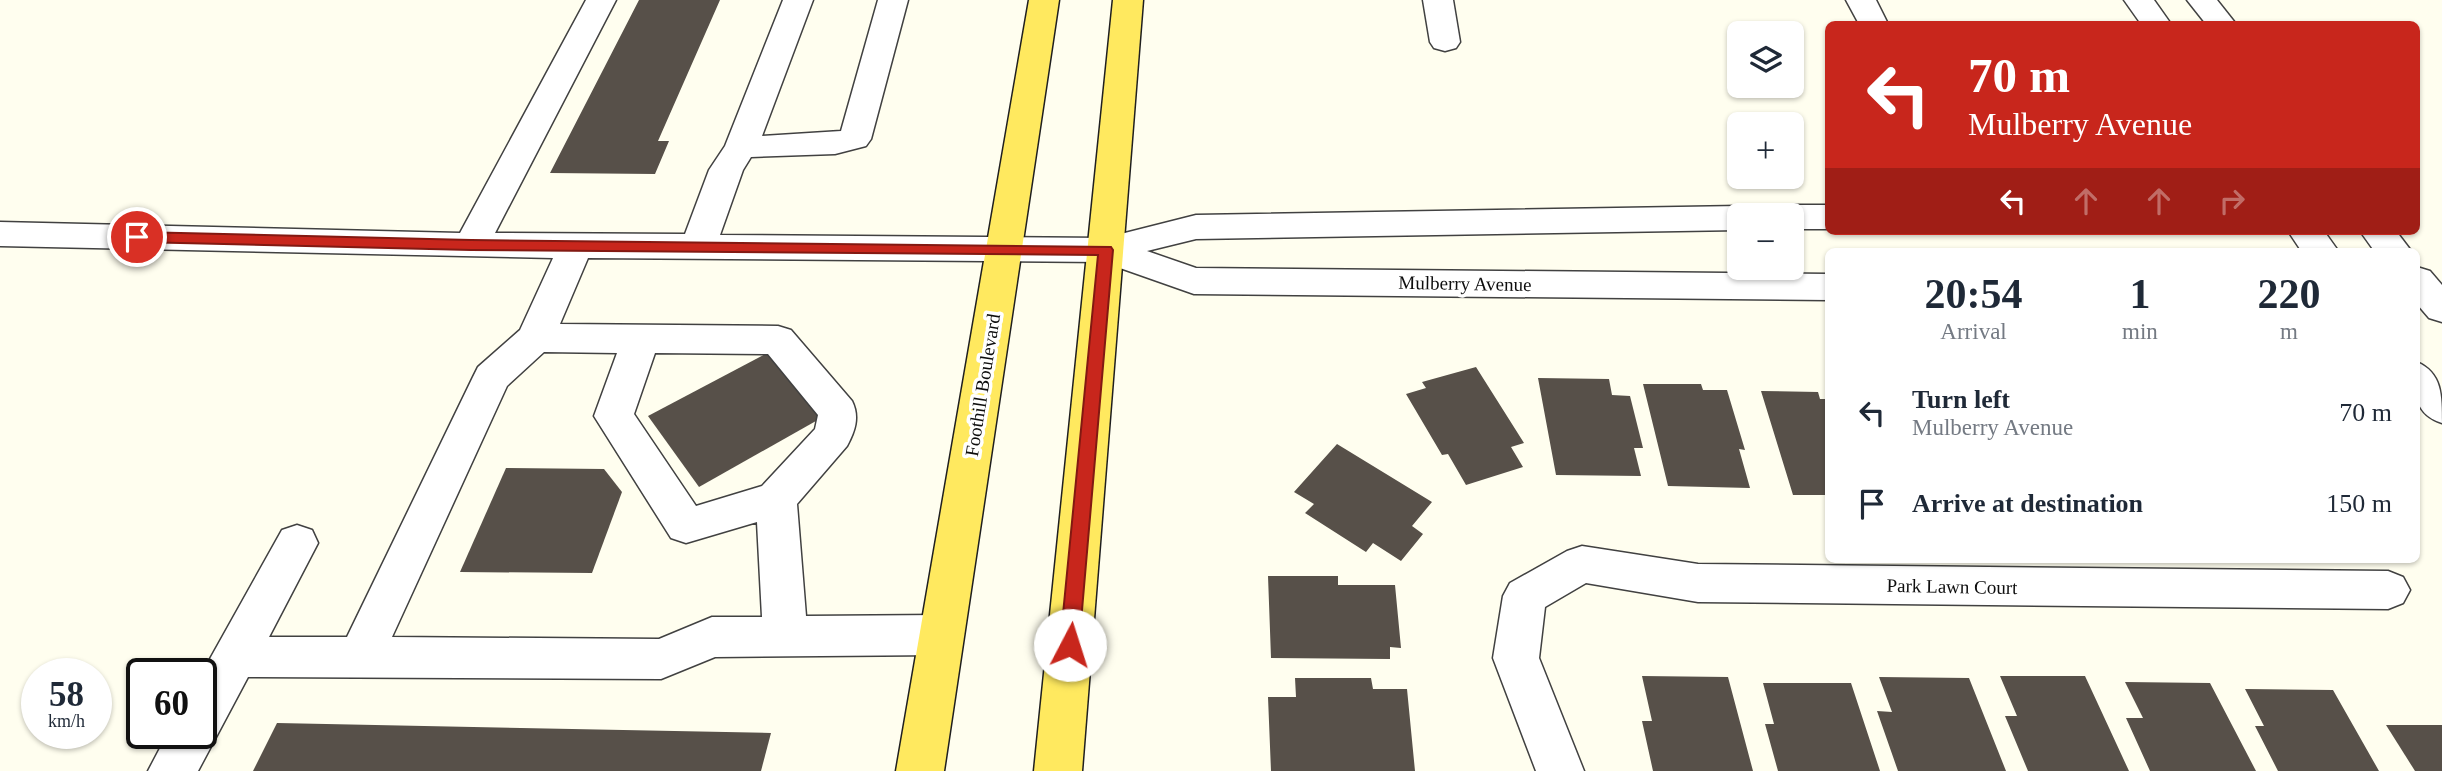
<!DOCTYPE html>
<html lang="en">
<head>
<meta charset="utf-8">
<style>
	body { margin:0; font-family:Georgia,serif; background:#f6f6f7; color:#1f2937; height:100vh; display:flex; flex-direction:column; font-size:26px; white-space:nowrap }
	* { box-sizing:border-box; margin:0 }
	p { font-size:23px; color:#747a83 }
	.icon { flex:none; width:38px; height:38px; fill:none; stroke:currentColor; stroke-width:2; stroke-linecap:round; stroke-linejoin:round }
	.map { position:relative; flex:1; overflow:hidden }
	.side { position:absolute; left:1825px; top:248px; width:595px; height:315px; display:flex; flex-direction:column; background:#fff; border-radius:10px; box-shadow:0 2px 5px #0004 }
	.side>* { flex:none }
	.hud { position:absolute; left:1825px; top:21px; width:595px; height:214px; border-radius:10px; box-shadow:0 2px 5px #0004; background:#c8261c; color:#fff; overflow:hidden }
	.fabs { position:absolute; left:1727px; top:21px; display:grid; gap:14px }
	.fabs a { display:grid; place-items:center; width:77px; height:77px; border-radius:10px; background:#fff; box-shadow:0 2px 5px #0004; font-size:35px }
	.speed { position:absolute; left:21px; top:658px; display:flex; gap:14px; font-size:35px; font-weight:700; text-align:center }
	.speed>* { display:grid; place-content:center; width:91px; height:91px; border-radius:50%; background:#fff; box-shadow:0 2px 5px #0004; line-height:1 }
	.speed small { font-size:18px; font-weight:400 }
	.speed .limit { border:4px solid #111; border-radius:10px; background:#fff; color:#111 }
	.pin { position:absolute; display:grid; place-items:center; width:60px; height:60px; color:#fff; margin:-30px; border:4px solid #fff; border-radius:50%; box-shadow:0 2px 7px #0007 }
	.me { position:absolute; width:77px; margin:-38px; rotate:5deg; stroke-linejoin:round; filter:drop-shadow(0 0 5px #0008) }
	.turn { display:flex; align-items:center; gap:24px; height:147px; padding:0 28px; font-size:32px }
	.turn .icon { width:91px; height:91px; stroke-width:2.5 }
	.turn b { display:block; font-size:49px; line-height:60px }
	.lanes { display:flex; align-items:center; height:66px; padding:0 28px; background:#0003; justify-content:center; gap:35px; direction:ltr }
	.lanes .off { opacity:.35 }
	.eta { display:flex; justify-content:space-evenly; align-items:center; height:119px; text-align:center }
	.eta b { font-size:42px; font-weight:600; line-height:49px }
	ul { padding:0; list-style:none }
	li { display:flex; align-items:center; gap:21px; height:91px; padding:0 28px }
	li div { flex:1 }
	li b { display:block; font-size:26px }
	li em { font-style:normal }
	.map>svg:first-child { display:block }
	.building { fill:#575049 }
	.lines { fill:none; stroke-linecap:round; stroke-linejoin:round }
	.minor-casing { stroke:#414141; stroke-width:3 }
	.major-casing { stroke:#1f1f1f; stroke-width:3 }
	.minor { fill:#fff; fill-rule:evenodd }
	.major { fill:#ffe95f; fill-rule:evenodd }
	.route { fill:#c8261c; stroke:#821912; stroke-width:2 }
	.labels { text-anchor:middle; stroke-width:7; stroke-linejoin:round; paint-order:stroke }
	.street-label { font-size:19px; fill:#0e0e0e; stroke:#fff }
</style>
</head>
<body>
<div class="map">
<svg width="2442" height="771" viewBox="0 0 2442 771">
	<rect width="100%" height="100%" fill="#fffeef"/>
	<g class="building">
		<polygon points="639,0 720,0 658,141 669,141 655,174 550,173"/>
		<polygon points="769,352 823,417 699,487 648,416"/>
		<polygon points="1476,367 1524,443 1511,447 1523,467 1466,485 1448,454 1442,455 1406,394 1426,388 1422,382"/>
		<polygon points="1538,378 1609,379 1612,395 1630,396 1643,448 1634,448 1641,476 1556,475"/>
		<polygon points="1643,384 1701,384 1703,390 1727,390 1745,450 1739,449 1750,488 1668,486"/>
		<polygon points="1761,391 1818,392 1820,399 1829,399 1829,495 1793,495"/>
		<polygon points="1337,444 1432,502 1412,526 1423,534 1401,561 1373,543 1366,552 1305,513 1314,504 1294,492"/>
		<polygon points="506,468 604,469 622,492 592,573 460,572"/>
		<polygon points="1268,576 1338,576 1338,585 1395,585 1401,648 1390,647 1390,659 1271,658"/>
		<polygon points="1642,676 1728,677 1753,771 1653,771 1642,721 1652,721"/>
		<polygon points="2000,676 2085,676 2129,771 2028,771 2005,716 2017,716"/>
		<polygon points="1879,677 1969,678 2006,771 1898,771 1877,711 1892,712"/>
		<polygon points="1295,678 1371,678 1373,689 1407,689 1415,771 1271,771 1268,697 1296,697"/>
		<polygon points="2125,682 2210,683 2256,771 2150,771 2126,718 2143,718"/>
		<polygon points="1763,683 1851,683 1880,771 1778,771 1765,724 1774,724"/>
		<polygon points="2245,689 2333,690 2379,771 2278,771 2255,726 2264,726"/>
		<polygon points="277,723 771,733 761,771 253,771"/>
		<polygon points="2386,725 2442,725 2442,771 2415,771"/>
	</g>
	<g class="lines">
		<g class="minor-casing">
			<g id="minor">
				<path d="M586,0H616L495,233L685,234L709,170L725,146L783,0H813L762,136L841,131L878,0H908L871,139L866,146L835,154L751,157L743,170L720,235L1105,238L1196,215L1740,206L1752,210L1756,215H1740V230L1196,239L1147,251L1196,268L1829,274V300L1194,294L1103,262L588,258L560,324L778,326L791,330L852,401C860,417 855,431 847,446L797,504L806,616L941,615L957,621L963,635L957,649L941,655L715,657L661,679L248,677L198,771H148L168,733H201V675L282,530L297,525L312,530L318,543L269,637H347L473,377L478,367L520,330L553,258L0,246V222L460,233ZM544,352L617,353L594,416L671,538L686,543L757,522L762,617H712L659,639L392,637L507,386ZM655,353L768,354L818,415L815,429L762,486L696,506L634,414Z"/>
				<polygon points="1423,0 1453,0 1460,42 1456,48 1445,51 1434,48 1430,42"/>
				<polygon points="1846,0 1876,0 1888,24 1859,24"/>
				<polygon points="2124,0 2154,0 2171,24 2141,24"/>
				<polygon points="2187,0 2217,0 2236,24 2206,24"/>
				<polygon points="1792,205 1829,205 1829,229 1792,229 1792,215 1776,215 1780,209"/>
				<polygon points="2288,231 2324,231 2339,252 2302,252"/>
				<polygon points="2360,231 2396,231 2412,252 2375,252"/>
				<polygon points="2417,267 2430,271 2442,285 2442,322 2429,318 2417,304"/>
				<path d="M2417,362C2442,373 2442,395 2442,423C2411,413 2416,390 2417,362Z"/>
				<polygon points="1582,546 1698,564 2388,571 2403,577 2410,590 2403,603 2388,609 1698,602 1586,583 1545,607 1539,658 1584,771 1536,771 1493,658 1503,596 1510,583 1567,551"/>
			</g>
		</g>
		<g class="major-casing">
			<g id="major">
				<polygon points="1029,0 1059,0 944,771 896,771"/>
				<polygon points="1113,0 1143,0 1082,771 1034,771"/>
			</g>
		</g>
		<use href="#minor" class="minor"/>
		<use href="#major" class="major"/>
	</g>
	<polygon class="route" points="137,232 471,240 1111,247 1113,250 1079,645 1076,651 1070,654 1063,651 1060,645 1098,255 471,250 137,242 130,237"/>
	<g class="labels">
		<g class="street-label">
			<text transform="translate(1465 283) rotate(1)" y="7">Mulberry Avenue</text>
			<text transform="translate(982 385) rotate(-81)" y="7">Foothill Boulevard</text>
			<text transform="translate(1952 586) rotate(1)" y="7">Park Lawn Court</text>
		</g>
	</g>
</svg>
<div class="fabs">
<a><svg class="icon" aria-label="layers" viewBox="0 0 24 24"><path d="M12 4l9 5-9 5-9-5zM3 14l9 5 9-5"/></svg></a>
<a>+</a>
<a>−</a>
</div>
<div class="speed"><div>58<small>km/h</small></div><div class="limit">60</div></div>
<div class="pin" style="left:137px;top:237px;background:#d93025"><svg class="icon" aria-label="arrive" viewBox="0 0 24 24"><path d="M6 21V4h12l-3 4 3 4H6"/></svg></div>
<svg class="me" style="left:1070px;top:645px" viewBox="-20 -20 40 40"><circle r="19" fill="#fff"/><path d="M0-13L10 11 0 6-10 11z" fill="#c8261c"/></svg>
<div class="hud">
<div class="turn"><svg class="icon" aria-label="left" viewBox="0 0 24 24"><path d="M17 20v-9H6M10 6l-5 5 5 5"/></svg><div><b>70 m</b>Mulberry Avenue</div></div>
<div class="lanes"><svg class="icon" aria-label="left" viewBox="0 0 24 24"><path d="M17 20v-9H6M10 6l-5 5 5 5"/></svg><svg class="icon off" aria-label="ahead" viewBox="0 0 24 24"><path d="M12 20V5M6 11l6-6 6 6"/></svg><svg class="icon off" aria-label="ahead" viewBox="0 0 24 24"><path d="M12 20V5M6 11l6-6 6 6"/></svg><svg class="icon off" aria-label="right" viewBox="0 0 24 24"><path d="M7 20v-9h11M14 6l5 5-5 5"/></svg></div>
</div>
<section class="side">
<div class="eta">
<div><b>20:54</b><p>Arrival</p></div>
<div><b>1</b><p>min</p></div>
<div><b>220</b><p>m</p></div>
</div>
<ul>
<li><svg class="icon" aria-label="left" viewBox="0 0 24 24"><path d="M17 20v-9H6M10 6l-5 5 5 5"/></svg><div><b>Turn left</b><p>Mulberry Avenue</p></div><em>70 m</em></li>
<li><svg class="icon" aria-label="arrive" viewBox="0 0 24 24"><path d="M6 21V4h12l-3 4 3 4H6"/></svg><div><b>Arrive at destination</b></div><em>150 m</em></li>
</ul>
</section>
</div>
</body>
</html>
